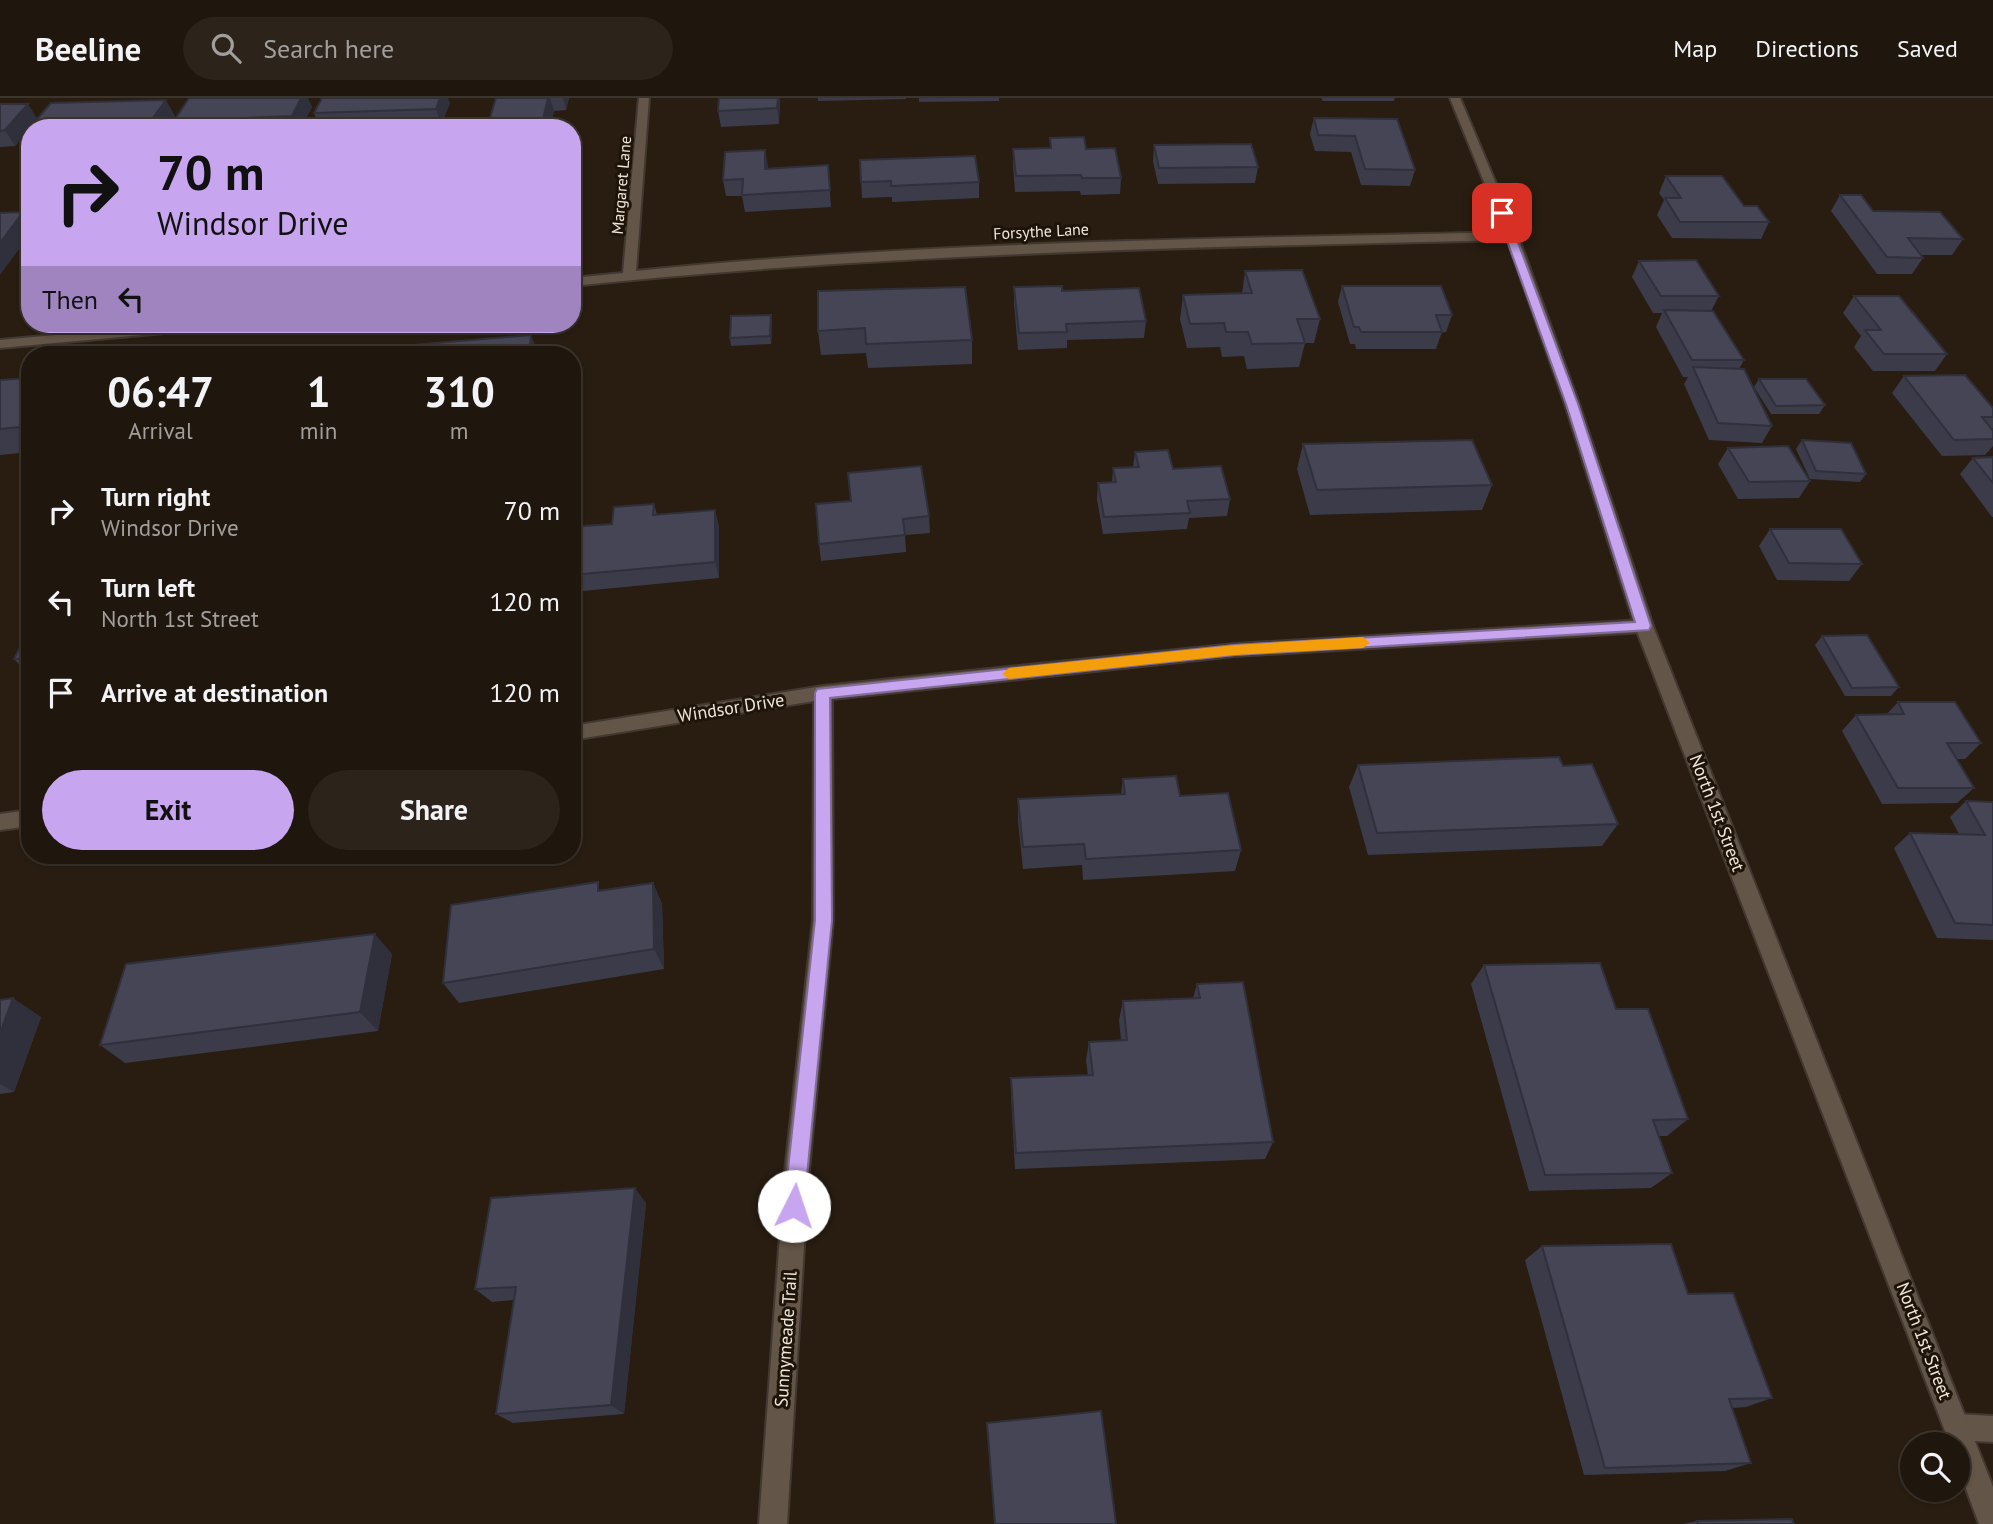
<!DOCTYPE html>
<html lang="en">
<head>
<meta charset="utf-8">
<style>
	body { margin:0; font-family:"PT Sans",sans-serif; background:#2c231b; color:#f1f3f6; height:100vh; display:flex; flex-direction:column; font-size:26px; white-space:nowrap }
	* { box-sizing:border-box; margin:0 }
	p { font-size:23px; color:#a19f9d }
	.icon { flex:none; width:38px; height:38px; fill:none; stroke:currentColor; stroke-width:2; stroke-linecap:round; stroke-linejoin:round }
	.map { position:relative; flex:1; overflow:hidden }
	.drawer { position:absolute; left:21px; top:248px; width:560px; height:518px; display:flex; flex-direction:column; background:#1f160d; border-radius:28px; box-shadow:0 2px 5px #0004,0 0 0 2px #3c352e }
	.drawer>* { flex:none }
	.top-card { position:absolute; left:21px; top:21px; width:560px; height:214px; border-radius:28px; box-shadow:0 2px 5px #0004,0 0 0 2px #3c352e; background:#c7a6ef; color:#111; overflow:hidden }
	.buttons { position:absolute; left:1900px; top:1334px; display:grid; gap:14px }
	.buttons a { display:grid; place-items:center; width:70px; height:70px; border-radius:50%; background:#1f160d; box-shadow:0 2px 5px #0004,0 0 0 2px #3c352e; font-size:35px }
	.pin { position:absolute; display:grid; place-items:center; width:60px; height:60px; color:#fff; margin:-30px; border-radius:14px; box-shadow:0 4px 10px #0006 }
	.me { position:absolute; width:77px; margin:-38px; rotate:4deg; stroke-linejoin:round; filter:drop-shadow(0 0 5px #0008) }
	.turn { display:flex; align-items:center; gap:24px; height:147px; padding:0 21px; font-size:32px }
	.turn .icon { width:91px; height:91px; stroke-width:2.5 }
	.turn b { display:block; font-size:49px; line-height:60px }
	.then { display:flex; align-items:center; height:66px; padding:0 21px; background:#0003; gap:14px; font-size:26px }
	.eta { display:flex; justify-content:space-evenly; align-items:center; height:119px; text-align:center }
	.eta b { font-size:42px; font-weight:700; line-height:49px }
	.action { display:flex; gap:14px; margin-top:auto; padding:14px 21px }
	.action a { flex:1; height:80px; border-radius:42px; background:#c7a6ef; color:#111; font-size:28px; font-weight:700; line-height:80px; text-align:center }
	.action a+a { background:#2c231b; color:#f1f3f6 }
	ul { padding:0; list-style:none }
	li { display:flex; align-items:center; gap:21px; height:91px; padding:0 21px }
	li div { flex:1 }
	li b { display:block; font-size:26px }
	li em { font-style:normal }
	header { display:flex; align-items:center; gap:42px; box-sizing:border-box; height:98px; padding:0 35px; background:#1f160d; border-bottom:2px solid #3c352e }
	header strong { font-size:33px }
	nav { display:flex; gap:38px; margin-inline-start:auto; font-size:24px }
	.search { width:490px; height:63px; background:#2c231b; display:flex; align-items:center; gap:18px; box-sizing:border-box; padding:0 24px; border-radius:38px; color:#a19f9d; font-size:26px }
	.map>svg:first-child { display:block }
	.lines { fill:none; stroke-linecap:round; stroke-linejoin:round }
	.minor-casing { stroke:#423832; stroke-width:4 }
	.tertiary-casing { stroke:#423832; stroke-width:4 }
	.minor { fill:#635547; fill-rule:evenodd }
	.tertiary { fill:#635547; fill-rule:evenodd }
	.wall { fill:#3b3b49 }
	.shaded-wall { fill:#30303c }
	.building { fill:#454555; stroke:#30303c; stroke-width:2 }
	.route { fill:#c7a6ef; stroke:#816c9b; stroke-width:2 }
	.slow { fill:#f59e0b }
	.labels { text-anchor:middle; stroke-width:6; stroke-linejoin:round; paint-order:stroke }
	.far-street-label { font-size:16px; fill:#efe6de; stroke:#1f1408 }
	.street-label { font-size:18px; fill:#efe6de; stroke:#1f1408 }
</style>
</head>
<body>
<header>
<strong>Beeline</strong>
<div class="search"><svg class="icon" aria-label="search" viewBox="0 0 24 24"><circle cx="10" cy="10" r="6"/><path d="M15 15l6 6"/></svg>Search here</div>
<nav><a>Map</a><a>Directions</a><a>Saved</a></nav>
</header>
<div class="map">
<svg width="1993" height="1426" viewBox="0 0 1993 1426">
	<rect width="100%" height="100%" fill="#291d11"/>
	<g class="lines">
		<g class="minor-casing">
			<g id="minor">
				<path d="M639,0H649L636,173C927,143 1220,141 1512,134L1518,138L1512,142C1198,149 885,155 572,188V180L623,175Z"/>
				<polygon points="177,226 226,226 219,230 0,250 0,242"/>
				<polygon points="1644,522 1653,528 1644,534 1235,558 832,601 833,822 808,1082 787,1426 759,1426 784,1082 813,822 814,603 572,642 572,628 823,588 1235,546"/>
				<polygon points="30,712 30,728 0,732 0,716"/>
				<polygon points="1957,1316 1993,1318 1993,1344 1957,1342 1948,1338 1944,1329 1948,1320"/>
			</g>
		</g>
		<g class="tertiary-casing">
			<polygon id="tertiary" points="1450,0 1460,0 1518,138 1579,306 1653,528 1993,1389 1993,1426 1979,1426 1958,1369 1958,1346 1950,1346 1635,528 1565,306 1506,138"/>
		</g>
		<use href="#minor" class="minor"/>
		<use href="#tertiary" class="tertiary"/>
	</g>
	<g class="wall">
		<polygon points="496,0 569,0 566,12 554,13 550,30 487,30"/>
		<polygon points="780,0 779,26 721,29 718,13"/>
		<polygon points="818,0 906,0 906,1 818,3"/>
		<polygon points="919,0 999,0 999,3 919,4"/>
		<polygon points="1321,0 1395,0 1394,3 1323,3"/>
		<polygon points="450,5 441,27 363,30 320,30 314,15"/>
		<polygon points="0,6 37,21 175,18 166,30 32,30 32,29 15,48 0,49"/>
		<polygon points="312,9 301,30 177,30 174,23"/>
		<polygon points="1314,20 1397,21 1415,72 1410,88 1361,87 1351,54 1315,53 1310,36"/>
		<polygon points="1050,40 1086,51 1121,80 1120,96 1081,97 1080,93 1015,94 1013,67 1013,51 1050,50"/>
		<polygon points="1154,47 1258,69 1255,85 1158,86 1153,63"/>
		<polygon points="860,62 979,84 979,100 892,104 892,99 862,100"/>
		<polygon points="828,67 831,109 745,114 742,98 726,98 723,82 768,68 768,70"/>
		<polygon points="1666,78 1744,108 1769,124 1761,141 1672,140 1657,117 1664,102 1659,95"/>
		<polygon points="1840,97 1873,113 1963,141 1952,157 1921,157 1923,160 1912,176 1877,176 1831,113"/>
		<polygon points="1639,163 1719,198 1711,213 1744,262 1739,271 1772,328 1762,345 1709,342 1684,286 1688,279 1683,279 1656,229 1662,215 1653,215 1632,179"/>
		<polygon points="1245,173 1320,221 1314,245 1305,245 1299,269 1247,271 1244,258 1222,259 1220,249 1187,250 1180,221 1183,197 1242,196"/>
		<polygon points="1342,188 1452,217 1446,234 1442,234 1436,251 1356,251 1355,246 1350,246 1338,204"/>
		<polygon points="1014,189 1062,193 1146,223 1144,240 1067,242 1067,250 1018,252 1014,206"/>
		<polygon points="818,193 972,242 972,266 868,270 866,255 821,257 818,233"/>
		<polygon points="1854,198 1947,256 1935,273 1873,273 1854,249 1861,238 1843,215"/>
		<polygon points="772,225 771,246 731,248 730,240"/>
		<polygon points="1904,278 1993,310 1993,330 1992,331 1993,333 1993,348 1985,357 1942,358 1892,295"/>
		<polygon points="30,280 30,354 0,357 0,282"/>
		<polygon points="1759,281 1825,307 1819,316 1771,316 1754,289"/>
		<polygon points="1802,342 1866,376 1860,384 1810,381 1796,351"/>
		<polygon points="1303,346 1492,387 1482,412 1310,417 1297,371"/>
		<polygon points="1728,350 1810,383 1799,400 1738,401 1718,366"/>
		<polygon points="1135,354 1173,371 1230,401 1227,418 1189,420 1187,431 1103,436 1097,401 1098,385 1112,384 1113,370 1133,369"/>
		<polygon points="1993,359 1993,419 1992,419 1960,376 1973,360"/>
		<polygon points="851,403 929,418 930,435 905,437 906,454 821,463 819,446"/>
		<polygon points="654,406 657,417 715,412 719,429 719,480 572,494 572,429 612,426"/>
		<polygon points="1770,431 1862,466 1849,483 1777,482 1759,448"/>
		<polygon points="30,530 30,577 29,577 14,561"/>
		<polygon points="1822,538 1899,589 1891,598 1845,598 1815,547"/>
		<polygon points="1898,604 1981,645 1965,661 1956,661 1974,690 1957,705 1882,706 1842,633 1856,617 1886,617"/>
		<polygon points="1358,667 1563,668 1618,726 1602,748 1368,757 1349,689"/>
		<polygon points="1123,681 1180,698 1241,752 1235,773 1083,782 1082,767 1023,771 1018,723 1018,701 1121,696"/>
		<polygon points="1966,703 1993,704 1993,842 1937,840 1894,750 1910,735 1959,736 1950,719"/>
		<polygon points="653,785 662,806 664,871 459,905 443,885 602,793"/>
		<polygon points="392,856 378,933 125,965 100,947"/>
		<polygon points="1484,867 1616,911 1688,1021 1667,1038 1659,1038 1672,1075 1651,1090 1529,1093 1471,886"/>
		<polygon points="1197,886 1273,1044 1265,1061 1015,1071 1011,998 1011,980 1088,978 1086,962 1089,944 1121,942 1119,922 1123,903 1193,900"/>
		<polygon points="0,902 41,919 14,994 0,996"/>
		<polygon points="646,1105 624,1316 513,1325 496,1316 514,1202 492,1204 475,1191"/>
		<polygon points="1542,1148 1688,1196 1772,1300 1746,1309 1732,1310 1751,1365 1725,1373 1584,1377 1525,1162"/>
		<polygon points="1697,1423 1794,1426 1683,1426"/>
	</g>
	<g class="shaded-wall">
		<polygon points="301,0 308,0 312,9 301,30 297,30 292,18"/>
		<polygon points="440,0 448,0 450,5 441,27 436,11"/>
		<polygon points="548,0 550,0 554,13 550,30 542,30"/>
		<polygon points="563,0 569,0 566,12"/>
		<polygon points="778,0 780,0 779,26 777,10"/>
		<polygon points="166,2 175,18 166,30 152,30 149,25"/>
		<polygon points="28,6 38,22 15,48 5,32"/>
		<polygon points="765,52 768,68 768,87 765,71"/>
		<polygon points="23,114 30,124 30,136 0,177 0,145"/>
		<polygon points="771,217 772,225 771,246 770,238"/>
		<polygon points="531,237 537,253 537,257 529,257"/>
		<polygon points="715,412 719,429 719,480 715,464"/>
		<polygon points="653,785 662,806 664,871 654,851"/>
		<polygon points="375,836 392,856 378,933 360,914"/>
		<polygon points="13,900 41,919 14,994 0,986 0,935"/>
		<polygon points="635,1090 646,1105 624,1316 611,1307"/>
	</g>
	<g class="building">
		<polygon points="189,0 301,0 292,18 174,23"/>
		<polygon points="322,0 440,0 436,11 314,15"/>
		<polygon points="496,0 548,0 541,29 487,30"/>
		<polygon points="719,0 778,0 777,10 718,13"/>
		<polygon points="166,2 149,25 31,28 51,5"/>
		<polygon points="0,6 28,6 5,32 0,33"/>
		<polygon points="1314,20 1397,21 1415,72 1365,71 1355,38 1318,37"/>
		<polygon points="1084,39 1086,51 1115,50 1121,80 1082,80 1081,77 1016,78 1013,51 1051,50 1050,40"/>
		<polygon points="1251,46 1258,69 1159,70 1154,47"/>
		<polygon points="765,52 765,71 828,67 830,92 742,97 743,81 723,82 725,54"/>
		<polygon points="975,58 979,84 891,88 891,83 861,84 860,62"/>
		<polygon points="1666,78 1722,78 1744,108 1757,108 1769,124 1680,124 1665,100 1681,100"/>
		<polygon points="1840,97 1861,97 1873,113 1940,114 1963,141 1908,140 1923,160 1887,159"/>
		<polygon points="23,114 0,145 0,115"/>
		<polygon points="1696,162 1719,198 1661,198 1639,163"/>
		<polygon points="1302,172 1320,221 1297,221 1305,245 1252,246 1248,234 1226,234 1224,225 1190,226 1183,197 1252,195 1245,173"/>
		<polygon points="1062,188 1062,193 1139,190 1146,223 1066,226 1067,234 1019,235 1014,189"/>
		<polygon points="1342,188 1441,188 1452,217 1436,217 1442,234 1361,234 1359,229 1354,229"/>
		<polygon points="965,189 972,242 866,246 865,230 818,233 818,193"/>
		<polygon points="1854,198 1899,198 1947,256 1884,256 1865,232 1881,232"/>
		<polygon points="1664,212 1713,213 1744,262 1692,262"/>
		<polygon points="771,217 770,238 730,240 731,218"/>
		<polygon points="531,237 529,257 400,257 402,248"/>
		<polygon points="273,254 272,257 243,257"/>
		<polygon points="1693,269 1744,271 1772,328 1718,325"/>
		<polygon points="1965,277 1993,310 1993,319 1982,319 1993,333 1993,341 1954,342 1904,278"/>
		<polygon points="30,280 30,328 0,331 0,282"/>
		<polygon points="1759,281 1806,281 1825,307 1776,308"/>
		<polygon points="1472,342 1492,387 1317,392 1303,346"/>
		<polygon points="1802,342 1851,345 1866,376 1816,373"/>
		<polygon points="1788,348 1810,383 1749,384 1728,350"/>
		<polygon points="1168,352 1173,371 1221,368 1230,401 1187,403 1190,415 1104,419 1098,385 1116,384 1113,370 1139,369 1135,354"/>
		<polygon points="1993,359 1993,385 1973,360"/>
		<polygon points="921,368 929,418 903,421 905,437 819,446 816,406 851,403 848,375"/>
		<polygon points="654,406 653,417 715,412 715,464 572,477 572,429 612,426 614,409"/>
		<polygon points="1770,431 1841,431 1862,466 1789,465"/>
		<polygon points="30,530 30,560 14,561"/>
		<polygon points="1867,537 1899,589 1852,590 1822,538"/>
		<polygon points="1898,604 1955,604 1981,645 1947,645 1974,690 1898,690 1856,617 1904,616"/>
		<polygon points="1559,659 1563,668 1592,666 1618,726 1377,735 1358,667"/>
		<polygon points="1176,678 1180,698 1228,695 1241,752 1086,761 1084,746 1023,749 1018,701 1125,696 1123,681"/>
		<polygon points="1966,703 1993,704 1993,827 1955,825 1910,735 1985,737"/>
		<polygon points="598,784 598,793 653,785 654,851 443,885 451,807"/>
		<polygon points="375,836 360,914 100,947 126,866"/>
		<polygon points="1600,865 1616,911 1648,911 1688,1021 1653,1022 1672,1075 1545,1077 1484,867"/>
		<polygon points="1243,884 1273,1044 1016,1055 1011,980 1093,977 1089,944 1127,942 1123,903 1200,900 1197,886"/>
		<polygon points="13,900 0,935 0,902"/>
		<polygon points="635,1090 611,1307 496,1316 516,1189 475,1191 491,1100"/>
		<polygon points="1671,1146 1688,1196 1733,1195 1772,1300 1729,1301 1751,1365 1605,1370 1542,1148"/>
		<polygon points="1101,1313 1116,1426 995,1426 987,1325"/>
		<polygon points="1792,1421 1794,1426 1698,1426 1697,1423"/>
	</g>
	<polygon class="route" points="1502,112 1507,115 1578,306 1651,528 1649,532 1235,557 830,600 832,822 804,1108 801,1115 794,1118 787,1115 784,1108 815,822 815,595 817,591 1235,547 1635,524 1566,306 1497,115"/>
	<polygon class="slow" points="1363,539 1370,545 1363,550 1235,557 1009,581 1002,576 1009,570 1235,547"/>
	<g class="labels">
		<g class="far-street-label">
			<text transform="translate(621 87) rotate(-85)" y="6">Margaret Lane</text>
			<text transform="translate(1041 133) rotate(-3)" y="6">Forsythe Lane</text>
		</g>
		<g class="street-label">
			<text transform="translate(731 610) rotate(-9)" y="6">Windsor Drive</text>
			<text transform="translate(1717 715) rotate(69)" y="6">North 1st Street</text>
			<text transform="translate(786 1241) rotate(-86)" y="6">Sunnymeade Trail</text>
			<text transform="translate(1924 1243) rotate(69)" y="6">North 1st Street</text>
		</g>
	</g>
</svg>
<div class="buttons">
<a><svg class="icon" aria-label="search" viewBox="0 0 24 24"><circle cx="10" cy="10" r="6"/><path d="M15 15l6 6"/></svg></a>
</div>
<div class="pin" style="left:1502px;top:115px;background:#d93025"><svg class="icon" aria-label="arrive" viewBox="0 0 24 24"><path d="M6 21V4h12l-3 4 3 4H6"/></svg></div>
<svg class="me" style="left:794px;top:1108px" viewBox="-20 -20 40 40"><circle r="19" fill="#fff"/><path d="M0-13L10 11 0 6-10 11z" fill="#c7a6ef"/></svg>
<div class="top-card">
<div class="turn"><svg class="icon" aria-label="right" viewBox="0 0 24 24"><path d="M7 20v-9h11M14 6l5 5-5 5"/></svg><div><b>70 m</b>Windsor Drive</div></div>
<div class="then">Then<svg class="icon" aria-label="left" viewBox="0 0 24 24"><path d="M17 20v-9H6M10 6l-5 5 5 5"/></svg></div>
</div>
<section class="drawer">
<div class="eta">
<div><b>06:47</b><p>Arrival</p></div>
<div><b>1</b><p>min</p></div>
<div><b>310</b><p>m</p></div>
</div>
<ul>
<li><svg class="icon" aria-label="right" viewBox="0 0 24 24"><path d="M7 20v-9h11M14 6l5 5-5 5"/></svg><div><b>Turn right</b><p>Windsor Drive</p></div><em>70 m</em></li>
<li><svg class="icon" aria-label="left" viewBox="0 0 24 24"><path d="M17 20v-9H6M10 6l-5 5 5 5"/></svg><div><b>Turn left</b><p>North 1st Street</p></div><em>120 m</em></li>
<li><svg class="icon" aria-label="arrive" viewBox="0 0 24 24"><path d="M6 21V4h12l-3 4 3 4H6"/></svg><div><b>Arrive at destination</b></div><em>120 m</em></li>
</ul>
<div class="action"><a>Exit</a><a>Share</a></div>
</section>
</div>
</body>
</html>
